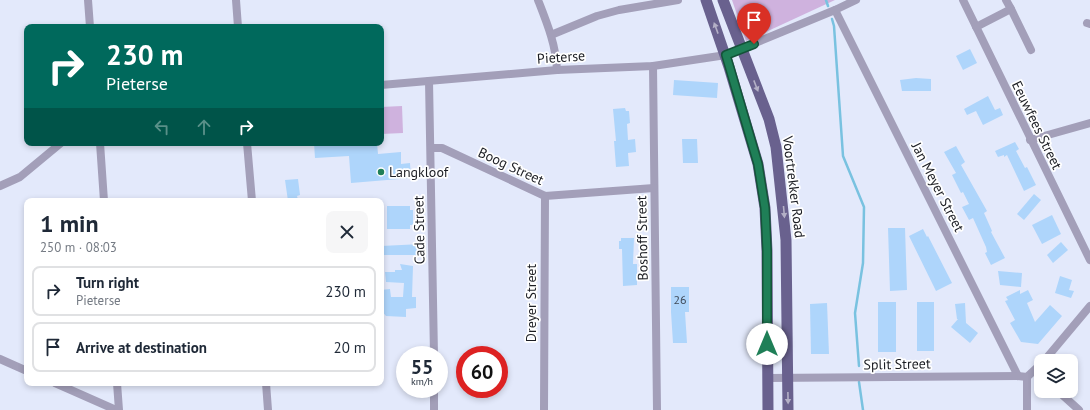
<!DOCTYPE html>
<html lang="en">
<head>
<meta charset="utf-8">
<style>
	body { margin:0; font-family:"PT Sans",sans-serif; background:#f6f6f7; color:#1f2937; height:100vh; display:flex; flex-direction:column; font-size:15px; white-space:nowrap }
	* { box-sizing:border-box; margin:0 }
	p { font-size:13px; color:#747a83 }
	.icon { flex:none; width:22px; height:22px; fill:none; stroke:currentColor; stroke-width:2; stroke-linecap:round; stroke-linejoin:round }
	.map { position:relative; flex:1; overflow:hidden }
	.panel { position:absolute; left:24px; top:198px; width:360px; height:188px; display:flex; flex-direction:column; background:#fff; border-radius:8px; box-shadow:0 2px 6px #0003 }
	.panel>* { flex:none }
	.guide { position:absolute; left:24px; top:24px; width:360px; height:122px; border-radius:8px; box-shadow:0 2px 6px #0003; background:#00695c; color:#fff; overflow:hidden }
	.tools { position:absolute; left:1034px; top:354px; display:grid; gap:8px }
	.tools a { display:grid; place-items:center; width:44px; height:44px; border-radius:8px; background:#fff; box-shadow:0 2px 6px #0003; font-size:20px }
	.speed { position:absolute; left:396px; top:346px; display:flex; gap:8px; font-size:20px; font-weight:700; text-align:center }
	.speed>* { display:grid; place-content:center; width:52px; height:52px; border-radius:50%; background:#fff; box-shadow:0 2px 6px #0003; line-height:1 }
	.speed small { font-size:10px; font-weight:400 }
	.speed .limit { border:6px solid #d22; background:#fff; color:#111 }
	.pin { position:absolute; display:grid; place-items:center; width:34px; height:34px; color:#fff; margin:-41px -17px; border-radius:50% 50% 50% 0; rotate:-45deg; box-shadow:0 0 4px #0007 }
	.pin .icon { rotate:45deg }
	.me { position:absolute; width:44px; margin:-22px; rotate:0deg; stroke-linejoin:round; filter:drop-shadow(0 0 3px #0008) }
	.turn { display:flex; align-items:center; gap:14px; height:84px; padding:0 16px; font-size:18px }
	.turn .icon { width:52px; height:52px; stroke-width:2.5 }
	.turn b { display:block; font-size:28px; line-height:34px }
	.lanes { display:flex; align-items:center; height:38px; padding:0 16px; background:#0003; justify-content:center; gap:20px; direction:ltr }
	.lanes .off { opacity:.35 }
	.round { display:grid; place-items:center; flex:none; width:42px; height:42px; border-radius:8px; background:#f6f6f7 }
	.headline { display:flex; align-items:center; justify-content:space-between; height:68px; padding:0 16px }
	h1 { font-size:24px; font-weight:700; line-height:30px }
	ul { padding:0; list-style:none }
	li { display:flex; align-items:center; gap:12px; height:50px; margin:0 8px 6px; padding:0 8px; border:2px solid #e0e1e3; border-radius:8px }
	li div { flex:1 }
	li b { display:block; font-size:15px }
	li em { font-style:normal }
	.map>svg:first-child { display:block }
	.green { fill:#cfb2de }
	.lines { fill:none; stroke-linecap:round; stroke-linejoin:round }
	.stream { stroke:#79c2e0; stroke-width:2.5 }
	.building { fill:#aed5fb }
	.minor { stroke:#a39fb9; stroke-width:8 }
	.major { stroke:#69618e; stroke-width:11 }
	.oneway { fill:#b4b0c6 }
	.route-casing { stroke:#145339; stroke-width:10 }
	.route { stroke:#1f7f57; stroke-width:7 }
	.poi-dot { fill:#1f7f57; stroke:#fff; stroke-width:1.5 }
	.labels { text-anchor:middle; stroke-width:3.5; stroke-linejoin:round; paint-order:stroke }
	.number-label { font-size:12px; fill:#404b59 }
	.street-label { font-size:14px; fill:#1b1d23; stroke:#fff }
	.poi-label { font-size:14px; fill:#1b1d23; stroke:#fff; text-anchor:start }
</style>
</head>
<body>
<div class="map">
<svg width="1090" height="410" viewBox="0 0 1090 410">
	<rect width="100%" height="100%" fill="#e3e9fb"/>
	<g class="green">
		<polygon points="732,0 835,0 746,41"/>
		<polygon points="402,106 403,133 381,134 381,107"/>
	</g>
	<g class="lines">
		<g class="stream">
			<polyline points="826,0 828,6"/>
			<polyline points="832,19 834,26 843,156 864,207 863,263 855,313 859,366"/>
			<polyline points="859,382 863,410"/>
		</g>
	</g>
	<g class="building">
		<polygon points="970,49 977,63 963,70 956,56"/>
		<polygon points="916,78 931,79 931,91 902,91 900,80"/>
		<polygon points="674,80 718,83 717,98 673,95"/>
		<polygon points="988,96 995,110 1000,108 1003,115 983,125 976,111 967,115 964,109"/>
		<polygon points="625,108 626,111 629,111 630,123 627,124 628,140 635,139 636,152 628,153 629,166 616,167 614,141 616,141 613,109"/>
		<polygon points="682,139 697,139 698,163 683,163"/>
		<polygon points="1015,142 1019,149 1016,151 1025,168 1027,167 1036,185 1024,191 1007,155 1004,157 1004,155 998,157 995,151"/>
		<polygon points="314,143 377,143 378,154 401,152 401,164 410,163 411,178 351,183 349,156 315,158"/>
		<polygon points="956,146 965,162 961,165 987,211 984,213 992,231 991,232 1005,258 991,265 985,253 987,252 986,247 973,218 969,220 962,207 969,204 963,192 961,193 952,175 956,173 944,152"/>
		<polygon points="298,179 300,195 297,196 298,200 288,201 285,180"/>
		<polygon points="1034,194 1041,200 1024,220 1017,214"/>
		<polygon points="387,206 410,206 410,210 413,210 413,225 410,225 410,229 387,229"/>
		<polygon points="1052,215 1061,234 1042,244 1032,225"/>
		<polygon points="888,228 905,228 907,290 890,291"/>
		<polygon points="923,229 927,237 928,236 952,283 936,291 909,236"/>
		<polygon points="621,238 634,238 633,264 637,264 637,285 623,286 622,249 619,249 619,241 621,241"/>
		<polygon points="1061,242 1068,250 1053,263 1047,255"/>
		<polygon points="422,244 422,255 381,255 381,246"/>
		<polygon points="400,264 413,266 412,297 416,297 416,308 406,309 406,317 386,316 381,310 381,290 390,289 391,297 403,297 404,283 386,282 385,272 395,272 395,270 402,270"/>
		<polygon points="998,271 1022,273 1021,287 1000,285"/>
		<polygon points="1060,276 1072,280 1069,290 1074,291 1071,298 1055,293"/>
		<polygon points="671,287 689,287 689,312 685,312 687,343 673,343 671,312"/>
		<polygon points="1020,290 1020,294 1028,290 1033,300 1027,303 1035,322 1050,305 1062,316 1038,344 1021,342 1010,323 1015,320 1005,301 1008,300 1006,297"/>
		<rect x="878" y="302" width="18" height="50"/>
		<rect x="917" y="302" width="17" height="49"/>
		<polygon points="827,303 829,354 811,354 810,304"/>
		<polygon points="965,303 966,323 978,333 970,343 951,327 958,319 957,319 955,304"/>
	</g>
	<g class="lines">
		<g class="minor">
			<polyline points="88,0 90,27"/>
			<polyline points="236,0 238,27"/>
			<path d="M538,0C547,23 556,45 557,70"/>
			<polyline points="963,0 1090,260"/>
			<polyline points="1011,9 1031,50"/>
			<polyline points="835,10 1018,376"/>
			<polyline points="1087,23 1090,24"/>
			<polyline points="976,27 1011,9 1006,0"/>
			<polyline points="551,35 597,16 619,10 678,0"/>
			<polyline points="653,66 657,410"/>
			<polyline points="429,81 434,355"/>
			<polyline points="381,85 557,70 653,66 726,55 835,10 856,0"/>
			<polyline points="1030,140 1090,123"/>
			<polyline points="100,143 104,201"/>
			<polyline points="247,143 252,201"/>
			<polyline points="431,148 442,148 545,196 654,188"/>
			<polyline points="0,186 20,177 61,143"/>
			<polyline points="0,359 27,371"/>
			<polyline points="1044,361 1090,306"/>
			<polyline points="1027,377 1041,364"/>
			<polyline points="768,378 1018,376 1027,377"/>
			<polyline points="55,383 116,410"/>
			<polyline points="117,383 119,410"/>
			<polyline points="266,383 268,410"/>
			<polyline points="434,389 434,410"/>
			<polyline points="1058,391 1079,410"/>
			<polyline points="544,410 545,196"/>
			<polyline points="1027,410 1027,377"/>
		</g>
		<g class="major">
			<polyline points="706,0 729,67 758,164 765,208 767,251 768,410"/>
			<polyline points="723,0 769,119 776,147 786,240 788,410"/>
		</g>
	</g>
	<defs><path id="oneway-solid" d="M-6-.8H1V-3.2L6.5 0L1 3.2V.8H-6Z"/></defs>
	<g class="oneway">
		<use href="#oneway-solid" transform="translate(716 28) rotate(-110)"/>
		<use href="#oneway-solid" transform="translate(756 86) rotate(69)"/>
		<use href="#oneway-solid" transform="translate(784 212) rotate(85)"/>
		<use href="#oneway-solid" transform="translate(788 398) rotate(89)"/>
	</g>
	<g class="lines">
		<g class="route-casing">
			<polyline id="route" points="754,44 726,55 758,164 765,208 767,251 767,344"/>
		</g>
		<use href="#route" class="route"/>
	</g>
	<circle class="poi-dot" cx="381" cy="172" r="4"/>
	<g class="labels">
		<g class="number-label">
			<text x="680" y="304">26</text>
		</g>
		<g class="street-label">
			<text transform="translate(561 57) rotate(-4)" y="5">Pieterse</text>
			<text transform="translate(1037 125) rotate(64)" y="5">Eeuwfees Street</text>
			<text transform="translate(511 166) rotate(25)" y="5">Boog Street</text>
			<text transform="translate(794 187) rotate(83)" y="5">Voortrekker Road</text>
			<text transform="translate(938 187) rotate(63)" y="5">Jan Meyer Street</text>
			<text transform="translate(419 230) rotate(-91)" y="5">Cade Street</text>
			<text transform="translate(642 238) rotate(-91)" y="5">Boshoff Street</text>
			<text transform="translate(531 303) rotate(-90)" y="5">Dreyer Street</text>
			<text transform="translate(897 364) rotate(-1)" y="5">Split Street</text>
		</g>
		<g class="poi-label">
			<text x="389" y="177">Langkloof</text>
		</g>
	</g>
</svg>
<div class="tools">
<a><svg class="icon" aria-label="layers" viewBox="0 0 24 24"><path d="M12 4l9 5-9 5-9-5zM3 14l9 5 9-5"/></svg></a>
</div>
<div class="speed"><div>55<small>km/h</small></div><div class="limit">60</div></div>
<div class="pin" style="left:754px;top:44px;background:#d93025"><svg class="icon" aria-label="arrive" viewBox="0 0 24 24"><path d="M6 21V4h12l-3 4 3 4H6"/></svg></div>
<svg class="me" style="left:767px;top:344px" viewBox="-20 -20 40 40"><circle r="19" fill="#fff"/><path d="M0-13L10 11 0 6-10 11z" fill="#1f7f57"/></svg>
<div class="guide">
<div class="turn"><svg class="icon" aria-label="right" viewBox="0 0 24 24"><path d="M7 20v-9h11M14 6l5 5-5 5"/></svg><div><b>230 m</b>Pieterse</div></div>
<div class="lanes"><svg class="icon off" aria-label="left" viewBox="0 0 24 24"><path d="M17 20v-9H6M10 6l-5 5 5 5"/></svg><svg class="icon off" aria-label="ahead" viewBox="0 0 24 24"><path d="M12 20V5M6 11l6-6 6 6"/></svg><svg class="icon" aria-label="right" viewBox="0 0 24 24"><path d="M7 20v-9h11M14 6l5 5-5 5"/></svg></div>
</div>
<section class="panel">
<div class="headline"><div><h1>1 min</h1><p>250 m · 08:03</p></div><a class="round"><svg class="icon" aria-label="close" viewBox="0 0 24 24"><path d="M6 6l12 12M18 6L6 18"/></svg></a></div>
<ul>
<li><svg class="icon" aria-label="right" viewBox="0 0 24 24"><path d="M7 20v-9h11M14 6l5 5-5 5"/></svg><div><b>Turn right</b><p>Pieterse</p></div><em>230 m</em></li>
<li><svg class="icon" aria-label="arrive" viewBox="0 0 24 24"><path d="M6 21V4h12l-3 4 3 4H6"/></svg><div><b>Arrive at destination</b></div><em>20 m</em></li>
</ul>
</section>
</div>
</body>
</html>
